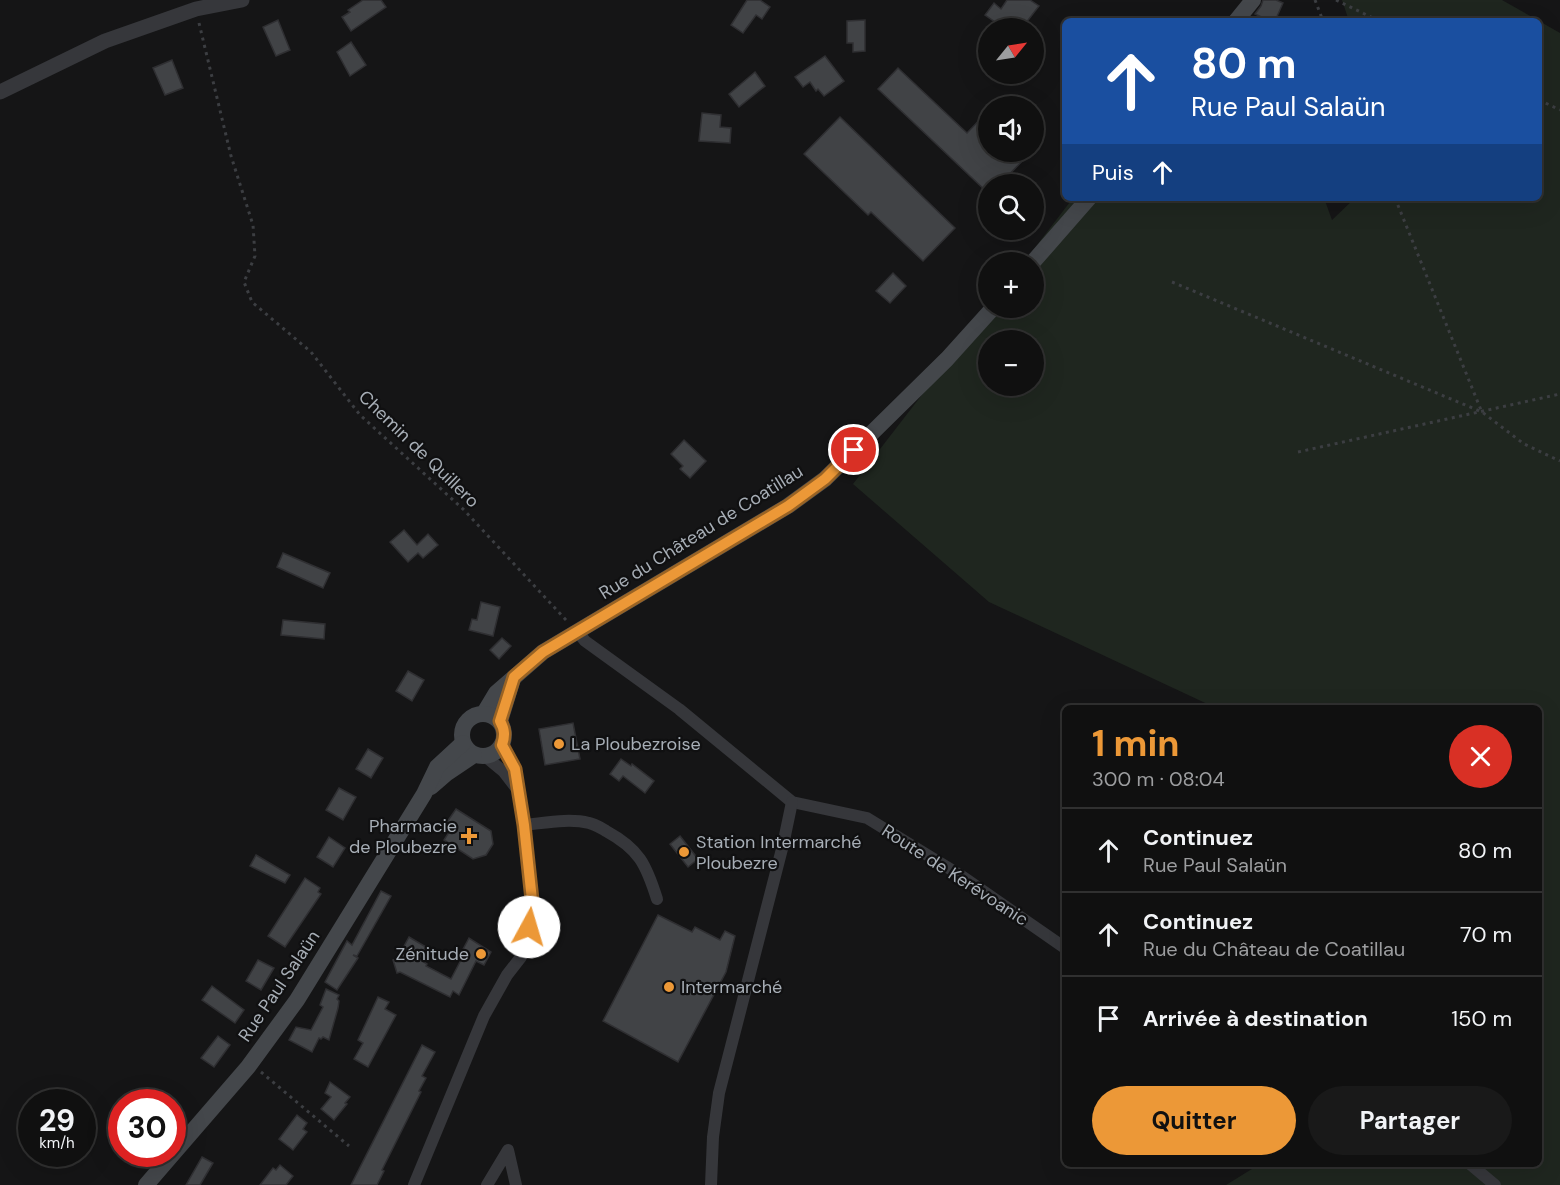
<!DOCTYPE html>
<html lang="fr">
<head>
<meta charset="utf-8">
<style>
	body { margin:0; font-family:"DM Sans",sans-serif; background:#191919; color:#f1f3f6; height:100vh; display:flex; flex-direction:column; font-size:22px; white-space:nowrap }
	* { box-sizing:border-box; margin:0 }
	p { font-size:20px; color:#9c9d9f }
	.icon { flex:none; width:33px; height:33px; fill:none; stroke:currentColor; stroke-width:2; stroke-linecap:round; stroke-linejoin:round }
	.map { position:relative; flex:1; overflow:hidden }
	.details { position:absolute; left:1062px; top:705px; width:480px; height:462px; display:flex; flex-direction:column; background:#101010; border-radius:9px; box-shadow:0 6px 24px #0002,0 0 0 2px #303030 }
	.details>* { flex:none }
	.guide { position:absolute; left:1062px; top:18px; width:480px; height:183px; border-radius:9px; box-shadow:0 6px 24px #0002,0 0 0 2px #303030; background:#1a4fa0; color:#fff; overflow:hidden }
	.needle { width:39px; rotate:60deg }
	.tools { position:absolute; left:978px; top:18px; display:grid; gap:12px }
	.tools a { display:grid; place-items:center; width:66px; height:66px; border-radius:50%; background:#101010; box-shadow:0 6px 24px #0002,0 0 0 2px #303030; font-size:30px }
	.speed { position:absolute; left:18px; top:1089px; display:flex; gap:12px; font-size:30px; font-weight:700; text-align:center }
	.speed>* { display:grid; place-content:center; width:78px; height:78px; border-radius:50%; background:#101010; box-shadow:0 6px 24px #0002,0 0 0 2px #303030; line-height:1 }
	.speed small { font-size:15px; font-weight:400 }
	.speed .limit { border:9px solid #d22; background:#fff; color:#111 }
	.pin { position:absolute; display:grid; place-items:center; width:51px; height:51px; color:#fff; margin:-26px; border:3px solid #fff; border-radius:50%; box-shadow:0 2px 6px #0007 }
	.me { position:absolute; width:66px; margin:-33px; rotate:6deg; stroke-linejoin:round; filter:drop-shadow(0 0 4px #0008) }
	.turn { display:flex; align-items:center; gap:21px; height:126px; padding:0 30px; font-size:27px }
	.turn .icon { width:78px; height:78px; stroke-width:2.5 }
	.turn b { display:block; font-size:42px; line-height:51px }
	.then { display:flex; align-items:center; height:57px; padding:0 30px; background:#0003; gap:12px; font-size:22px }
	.round { display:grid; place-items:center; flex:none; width:63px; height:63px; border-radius:32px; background:#191919 }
	.summary { display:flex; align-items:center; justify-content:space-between; height:102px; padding:0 30px }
	h1 { font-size:36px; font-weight:700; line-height:45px; color:#ec9837 }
	.action { display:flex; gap:12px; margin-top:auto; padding:12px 30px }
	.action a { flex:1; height:69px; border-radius:36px; background:#ec9837; color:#111; font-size:24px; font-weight:700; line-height:69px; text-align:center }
	.action a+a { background:#191919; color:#f1f3f6 }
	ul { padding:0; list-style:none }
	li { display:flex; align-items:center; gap:18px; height:84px; padding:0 30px; border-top:2px solid #303030 }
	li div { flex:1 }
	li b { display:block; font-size:22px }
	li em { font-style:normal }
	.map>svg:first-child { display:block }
	.green { fill:#1f261f; fill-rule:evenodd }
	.building { fill:#414346; stroke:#2f2f32; stroke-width:1.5 }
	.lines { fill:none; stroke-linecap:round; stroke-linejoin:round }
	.path { stroke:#3c3e42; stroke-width:3; stroke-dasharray:3 4.5; stroke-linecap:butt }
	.minor { stroke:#36373b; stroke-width:12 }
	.tertiary { stroke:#36373b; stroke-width:15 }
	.secondary { stroke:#44474b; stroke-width:16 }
	.route-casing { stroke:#996324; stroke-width:15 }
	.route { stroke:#ec9837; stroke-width:10 }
	.poi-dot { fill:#ec9837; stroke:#101011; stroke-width:2 }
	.labels { text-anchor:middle; stroke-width:4.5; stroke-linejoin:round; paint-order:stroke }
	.street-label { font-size:18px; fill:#a7aeb6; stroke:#101011 }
	.poi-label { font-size:18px; fill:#a7aeb6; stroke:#101011; text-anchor:start }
</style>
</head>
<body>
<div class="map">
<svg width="1560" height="1185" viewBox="0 0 1560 1185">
	<rect width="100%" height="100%" fill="#151516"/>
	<g class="green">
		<polygon points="1342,0 1502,0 1539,21 1349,21"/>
		<path d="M1539,21L1560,33V1185H1226L1260,1164H1539V708H1216L989,602L853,484L989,308H1034V262H1024L1073,198H1324L1332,220L1355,198H1539ZM988,340H1034V386H988Z"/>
	</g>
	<g class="building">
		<polygon points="363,0 381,0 386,7 351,31 342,17 350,12 348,10"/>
		<polygon points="747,0 760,0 770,7 762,19 756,15 743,33 731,25"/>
		<polygon points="1007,0 1030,0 1039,6 1022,28 1004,28 985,15 994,3 1001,9"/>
		<polygon points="1263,0 1276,0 1283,3 1275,21 1270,21 1255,14 1261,6"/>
		<polygon points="278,20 290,50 276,56 263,27"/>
		<polygon points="865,20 865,51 853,52 853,43 847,43 847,21"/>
		<polygon points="351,42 366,65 350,76 337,52"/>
		<polygon points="825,56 844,81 824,96 818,89 816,91 810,82 803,87 795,77"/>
		<polygon points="172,60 183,88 165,95 153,68"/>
		<polygon points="898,68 967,133 988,111 988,152 1031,152 1000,184 988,184 988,193 878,89"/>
		<polygon points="755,72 765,86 739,107 729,94"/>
		<polygon points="702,113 721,115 720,127 731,128 730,143 699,141"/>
		<polygon points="840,117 955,228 923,261 871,212 868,215 804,154"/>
		<polygon points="893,273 906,286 890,303 876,291"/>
		<polygon points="684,440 706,461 690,478 680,469 683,466 671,454"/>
		<polygon points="404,530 417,545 428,534 438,545 423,558 418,553 408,562 390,542"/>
		<polygon points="283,553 330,573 323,588 277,567"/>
		<polygon points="481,602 500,607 493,636 469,630 472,619 477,620"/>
		<polygon points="283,620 325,624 324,639 281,635"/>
		<polygon points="502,638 511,646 499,659 490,650"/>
		<polygon points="408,671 424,680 412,701 396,691"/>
		<polygon points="573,723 580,759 545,765 539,729"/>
		<polygon points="368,749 383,758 371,778 356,769"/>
		<polygon points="621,759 631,766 632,764 654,781 645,793 623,776 619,781 610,774"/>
		<polygon points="339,788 356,797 343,820 326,810"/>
		<polygon points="456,809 491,831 493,844 486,855 473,859 444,840 453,826 447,822"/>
		<polygon points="680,836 698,859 688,867 670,844"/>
		<polygon points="329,837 345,848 333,867 317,857"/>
		<polygon points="256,855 290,875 285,883 250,866"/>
		<polygon points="305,878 320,888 318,892 321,894 285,947 268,936"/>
		<polygon points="381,891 391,896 357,956 353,955 358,958 337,990 325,982 347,941 352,945"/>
		<polygon points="658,915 692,932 695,927 720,940 725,931 735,936 726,972 678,1062 603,1021"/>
		<polygon points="409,937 426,947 419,959 427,964 426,966 451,979 464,954 461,953 469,938 491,952 484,965 476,961 459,995 453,991 450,997 400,972 397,973 393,960 397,959"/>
		<polygon points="258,960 274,968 261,990 246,981"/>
		<polygon points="212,986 244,1010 235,1023 202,1000"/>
		<polygon points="326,989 339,995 337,999 339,1001 338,1008 329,1040 323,1037 321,1039 319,1038 312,1052 289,1040 296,1027 311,1030 323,1007 320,1005"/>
		<polygon points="378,997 389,1002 385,1009 396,1015 368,1067 354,1059 363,1043 358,1040"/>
		<polygon points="218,1036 230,1045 214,1067 201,1058"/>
		<polygon points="422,1045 435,1052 422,1076 426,1078 419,1091 421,1092 382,1170 384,1171 377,1185 351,1185"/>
		<polygon points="330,1082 350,1097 345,1103 347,1104 334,1120 321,1109 331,1097 325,1093"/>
		<polygon points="297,1115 307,1123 303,1129 307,1132 293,1150 279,1139"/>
		<polygon points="202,1157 213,1163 200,1185 186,1185"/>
		<polygon points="280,1165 293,1176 286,1185 260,1185 273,1168 276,1170"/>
	</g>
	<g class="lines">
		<g class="path">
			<polyline points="1315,0 1323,21"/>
			<polyline points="1336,0 1379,21"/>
			<polyline points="199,23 231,156 253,225 255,256 244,282 252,302 311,352 360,415 464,510 567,621"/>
			<polyline points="1539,100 1560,110"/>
			<polyline points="1395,198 1481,410"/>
			<polyline points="1172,282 1482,412 1524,444 1560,461"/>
			<polyline points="1298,452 1560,394"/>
			<polyline points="261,1072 349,1146"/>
		</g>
		<g class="minor">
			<polyline points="577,631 585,641 679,709 792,802 867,818 960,875 1065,948"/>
			<polyline points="486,757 504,772 517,789"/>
			<path d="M524,825C545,823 569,818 589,823C595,824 601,828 606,831C639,849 646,864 657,899"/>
			<polyline points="1470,1164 1495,1185"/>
			<polyline points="414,1185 484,1016 507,975 521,957 529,927 532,900 524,825 515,769 502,745"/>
			<polyline points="487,1185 508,1150 516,1185"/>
			<polyline points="711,1185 713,1137 719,1093 783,845 792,802"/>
		</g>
		<polyline class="tertiary" points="0,92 105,41 196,9 242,0"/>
		<g class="secondary">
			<polyline points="1236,21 1253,0"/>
			<polyline points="1033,262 1089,198"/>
			<polyline points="484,713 496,693 543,652 788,506 825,479 947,359 993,308"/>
			<circle cx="483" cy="735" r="21"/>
			<polyline points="500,721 513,679"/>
			<polyline points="431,787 446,774 474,755"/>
			<polyline points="146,1185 248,1067 297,1000 424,794 437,767 463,743"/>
		</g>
	</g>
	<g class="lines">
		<g class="route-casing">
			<path id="route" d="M529,927L532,900L524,825L515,769L502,745C505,736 505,730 500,721L514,677L543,652L788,506L825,479L854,450"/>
		</g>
		<use href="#route" class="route"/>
	</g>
	<g class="poi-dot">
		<circle cx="559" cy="744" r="6"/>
		<path d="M466 827h6v6h6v6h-6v6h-6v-6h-6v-6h6z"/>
		<circle cx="684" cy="852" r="6"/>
		<circle cx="481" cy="954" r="6"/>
		<circle cx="669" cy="987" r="6"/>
	</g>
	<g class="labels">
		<g class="street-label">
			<text transform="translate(419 449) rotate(44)" y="6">Chemin de Quillero</text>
			<text transform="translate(701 532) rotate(-32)" y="6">Rue du Château de Coatillau</text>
			<text transform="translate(955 875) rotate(33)" y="6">Route de Kerévoanic</text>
			<text transform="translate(279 986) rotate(-56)" y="6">Rue Paul Salaün</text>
		</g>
		<g class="poi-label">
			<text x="571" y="750">La Ploubezroise</text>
			<text x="457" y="832" text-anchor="end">Pharmacie<tspan x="457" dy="21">de Ploubezre</tspan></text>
			<text x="696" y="848">Station Intermarché<tspan x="696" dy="21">Ploubezre</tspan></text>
			<text x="469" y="960" text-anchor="end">Zénitude</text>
			<text x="681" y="993">Intermarché</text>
		</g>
	</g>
</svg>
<div class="tools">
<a><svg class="needle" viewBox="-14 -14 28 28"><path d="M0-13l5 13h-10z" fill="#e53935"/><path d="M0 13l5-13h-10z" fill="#9c9d9f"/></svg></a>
<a><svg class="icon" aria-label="sound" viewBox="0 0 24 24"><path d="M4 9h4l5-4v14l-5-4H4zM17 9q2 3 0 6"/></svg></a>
<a><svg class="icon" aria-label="search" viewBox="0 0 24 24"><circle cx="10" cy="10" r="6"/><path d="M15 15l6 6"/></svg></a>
<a>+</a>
<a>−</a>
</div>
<div class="speed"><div>29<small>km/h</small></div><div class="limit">30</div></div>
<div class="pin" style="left:854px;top:450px;background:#d93025"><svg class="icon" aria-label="arrive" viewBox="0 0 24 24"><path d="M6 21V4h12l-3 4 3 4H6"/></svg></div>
<svg class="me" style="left:529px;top:927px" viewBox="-20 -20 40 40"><circle r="19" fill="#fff"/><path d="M0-13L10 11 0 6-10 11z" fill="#ec9837"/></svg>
<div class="guide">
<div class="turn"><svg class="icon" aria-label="ahead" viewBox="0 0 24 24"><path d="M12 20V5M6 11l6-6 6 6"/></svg><div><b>80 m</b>Rue Paul Salaün</div></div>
<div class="then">Puis<svg class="icon" aria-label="ahead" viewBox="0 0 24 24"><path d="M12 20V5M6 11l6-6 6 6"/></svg></div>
</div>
<section class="details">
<div class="summary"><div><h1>1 min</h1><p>300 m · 08:04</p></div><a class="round" style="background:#d93025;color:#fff"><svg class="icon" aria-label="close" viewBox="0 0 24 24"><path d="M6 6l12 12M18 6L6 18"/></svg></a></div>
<ul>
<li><svg class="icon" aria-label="ahead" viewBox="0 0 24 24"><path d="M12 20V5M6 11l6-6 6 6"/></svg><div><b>Continuez</b><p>Rue Paul Salaün</p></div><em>80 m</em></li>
<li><svg class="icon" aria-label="ahead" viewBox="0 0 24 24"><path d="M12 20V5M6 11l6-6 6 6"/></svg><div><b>Continuez</b><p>Rue du Château de Coatillau</p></div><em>70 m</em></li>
<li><svg class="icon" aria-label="arrive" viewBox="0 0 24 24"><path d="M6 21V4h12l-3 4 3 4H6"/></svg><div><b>Arrivée à destination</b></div><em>150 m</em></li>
</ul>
<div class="action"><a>Quitter</a><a>Partager</a></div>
</section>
</div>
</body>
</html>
